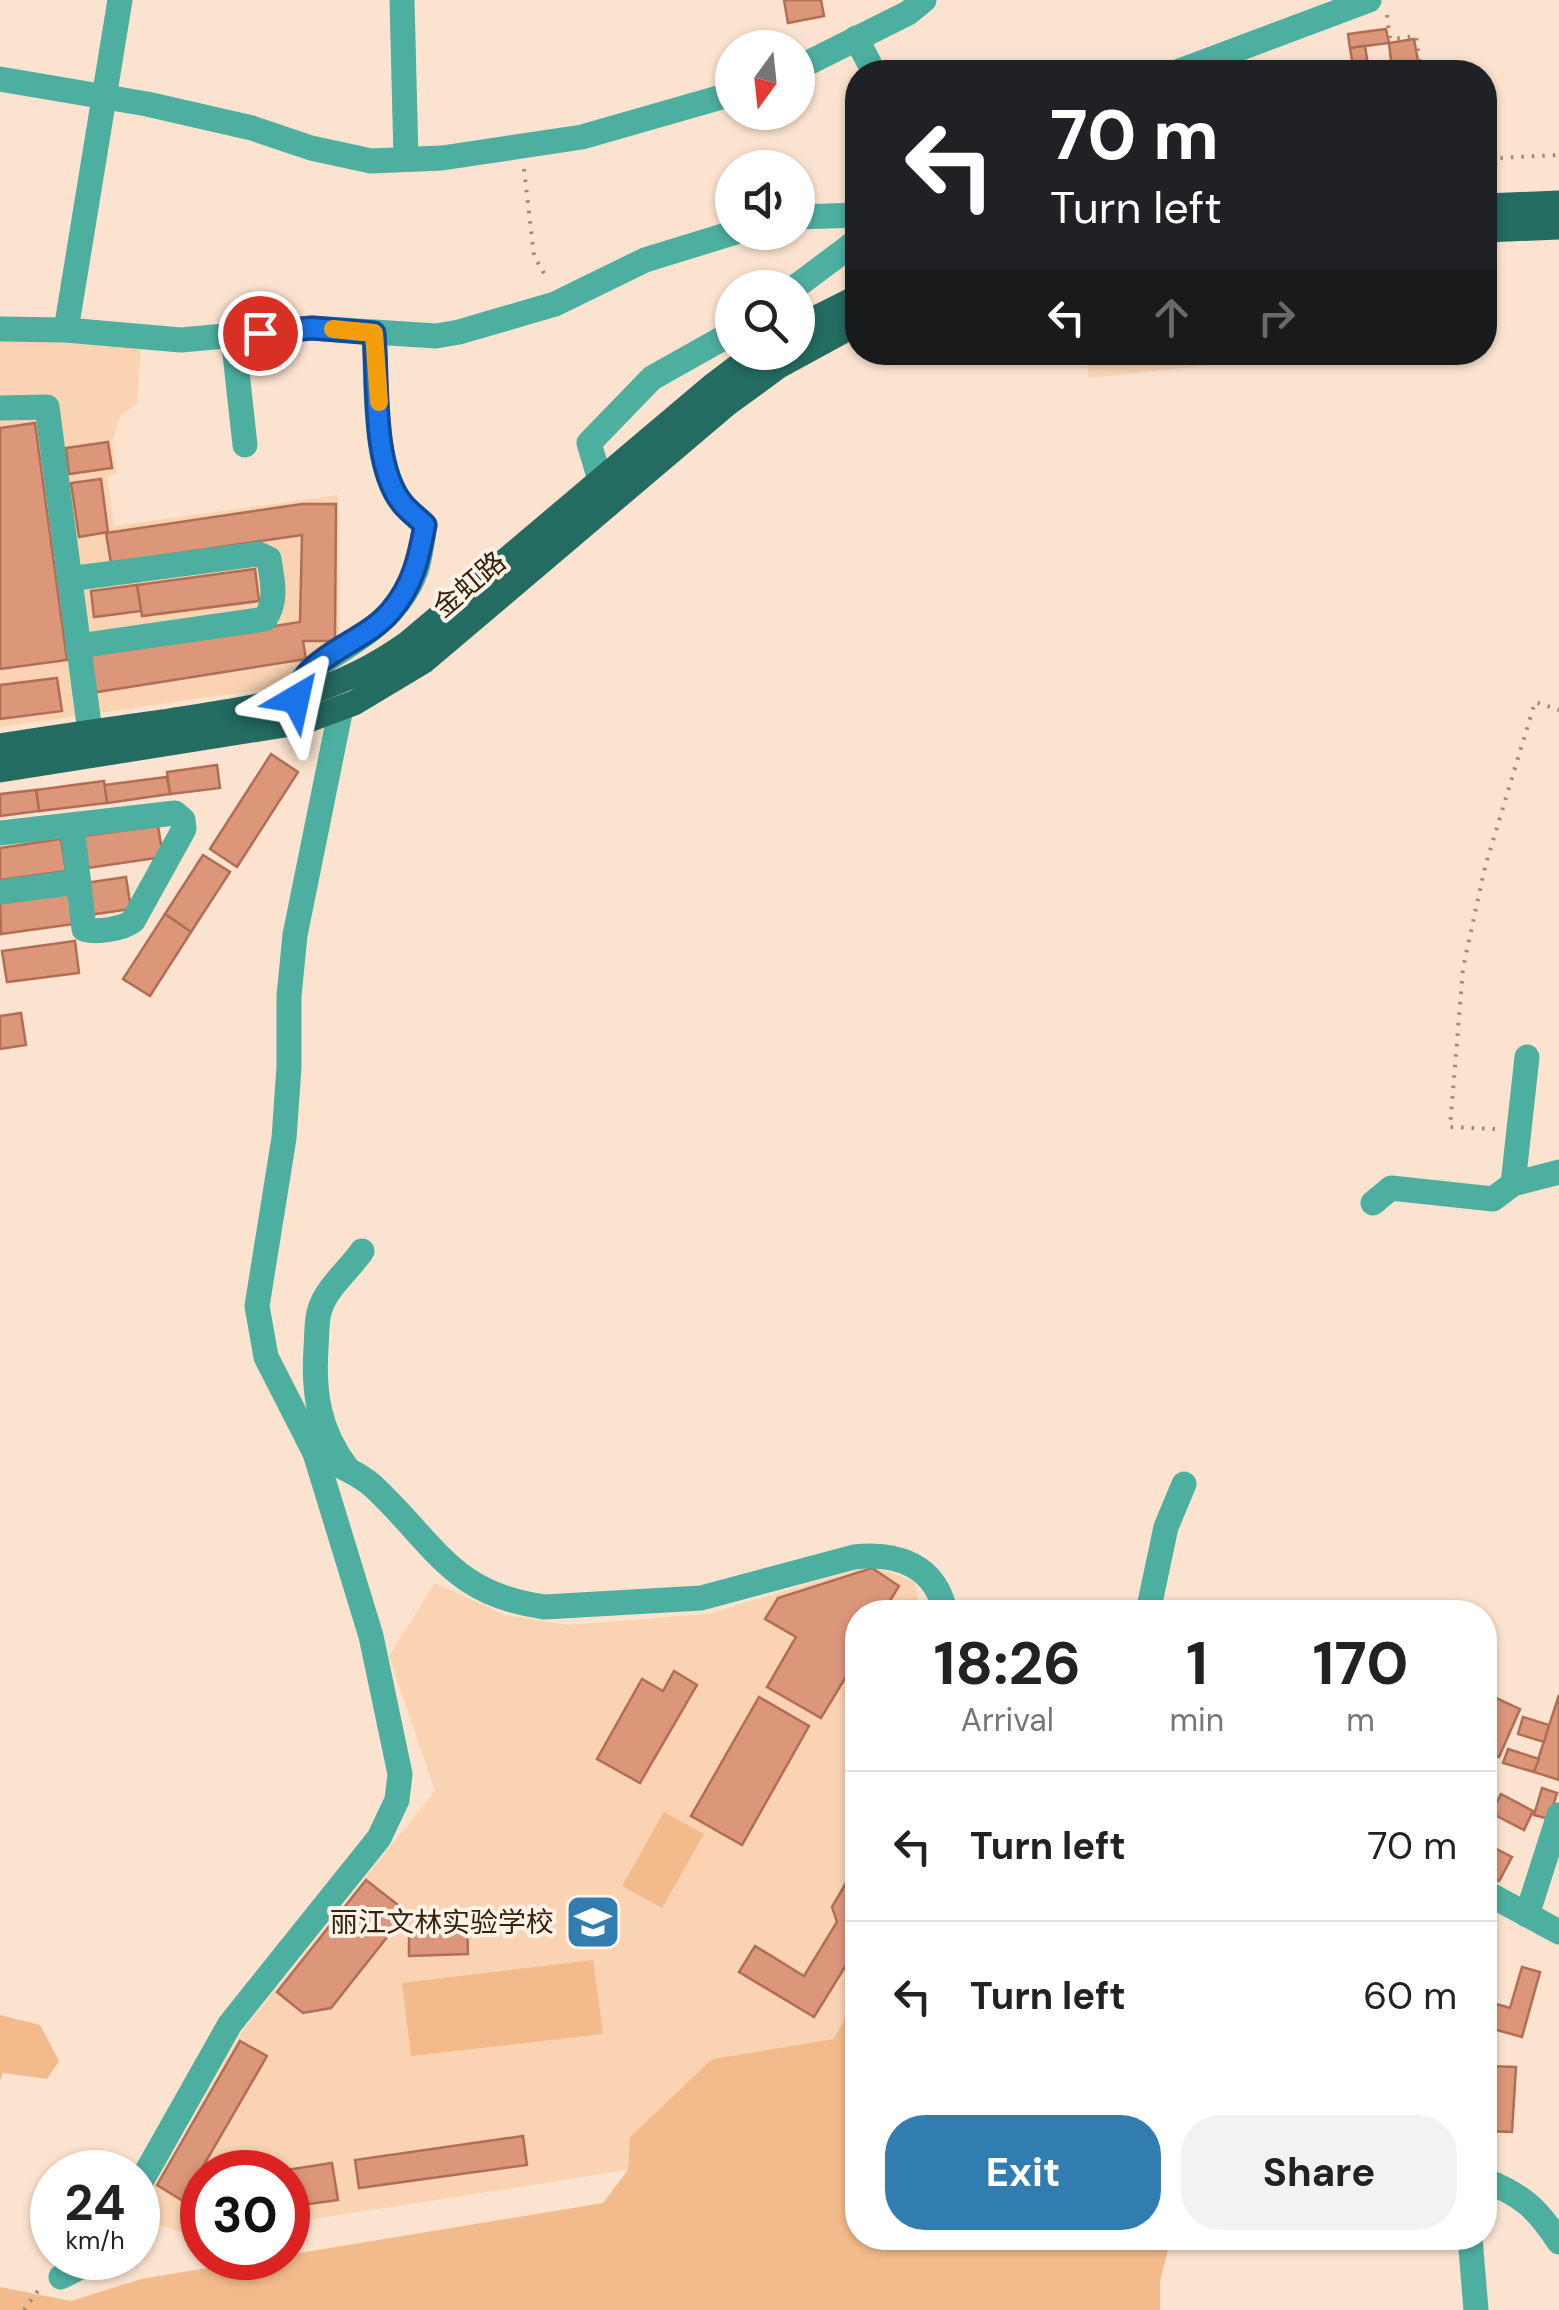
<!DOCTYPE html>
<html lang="en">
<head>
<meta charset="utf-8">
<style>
	body { margin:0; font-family:"DM Sans","Noto Sans SC",sans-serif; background:#f2f2f2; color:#222; height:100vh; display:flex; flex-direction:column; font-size:38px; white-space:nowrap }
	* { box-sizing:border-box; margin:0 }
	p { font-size:32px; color:#767676 }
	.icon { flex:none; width:55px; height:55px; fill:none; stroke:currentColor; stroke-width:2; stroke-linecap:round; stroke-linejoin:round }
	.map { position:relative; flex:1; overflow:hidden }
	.sheet { position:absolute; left:845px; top:1600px; width:652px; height:650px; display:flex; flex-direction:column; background:#fff; border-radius:40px; box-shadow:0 2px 8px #0004 }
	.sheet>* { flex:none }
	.banner { position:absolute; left:845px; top:60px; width:652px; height:305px; border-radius:40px; box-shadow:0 2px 8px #0004; background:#202124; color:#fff; overflow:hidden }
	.needle { width:65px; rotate:195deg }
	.fabs { position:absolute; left:715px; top:30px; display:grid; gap:20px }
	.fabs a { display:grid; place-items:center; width:100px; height:100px; border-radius:50%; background:#fff; box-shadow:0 2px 8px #0004; font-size:50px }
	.speed { position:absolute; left:30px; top:2150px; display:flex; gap:20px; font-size:50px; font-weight:700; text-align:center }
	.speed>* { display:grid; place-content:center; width:130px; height:130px; border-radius:50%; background:#fff; box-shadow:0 2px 8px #0004; line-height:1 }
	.speed small { font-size:25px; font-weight:400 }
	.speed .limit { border:15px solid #d22; background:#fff; color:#111 }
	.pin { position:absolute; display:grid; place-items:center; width:85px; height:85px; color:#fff; margin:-42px; border:5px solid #fff; border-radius:50%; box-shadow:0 2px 10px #0007 }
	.me { position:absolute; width:110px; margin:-55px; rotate:36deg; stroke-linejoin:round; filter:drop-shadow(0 0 8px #0008) }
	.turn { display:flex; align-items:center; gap:35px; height:210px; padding:0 40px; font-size:45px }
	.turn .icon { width:130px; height:130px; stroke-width:2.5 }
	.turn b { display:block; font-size:70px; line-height:85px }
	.lanes { display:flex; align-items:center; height:95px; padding:0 40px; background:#0003; justify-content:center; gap:50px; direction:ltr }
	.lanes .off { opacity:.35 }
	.eta { display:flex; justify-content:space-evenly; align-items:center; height:170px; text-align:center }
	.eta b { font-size:60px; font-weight:700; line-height:70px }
	.primary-button { display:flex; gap:20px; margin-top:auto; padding:20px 40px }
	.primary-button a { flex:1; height:115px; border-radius:40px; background:#317db0; color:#fff; font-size:40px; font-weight:700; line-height:115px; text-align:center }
	.primary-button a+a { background:#f2f2f2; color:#222 }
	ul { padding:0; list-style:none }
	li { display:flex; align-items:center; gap:30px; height:150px; padding:0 40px; border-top:2px solid #e0e0e0 }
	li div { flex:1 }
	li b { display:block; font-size:38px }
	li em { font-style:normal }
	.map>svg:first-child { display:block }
	.built { fill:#fad3b2 }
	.green { fill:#f3bb8c }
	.building { fill:#dc967a; stroke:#b16e54; stroke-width:2.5 }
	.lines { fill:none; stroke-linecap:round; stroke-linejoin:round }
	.path { stroke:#a18a75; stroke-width:4; stroke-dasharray:2.5 8; stroke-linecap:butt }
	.minor { stroke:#4dafa0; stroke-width:25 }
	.major { stroke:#246b61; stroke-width:25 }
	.route-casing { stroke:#114b97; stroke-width:25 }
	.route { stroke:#1a73e8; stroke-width:18 }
	.slow { stroke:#f59e0b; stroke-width:18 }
	.labels { text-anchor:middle; stroke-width:8; stroke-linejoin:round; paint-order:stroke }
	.street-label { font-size:28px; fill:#38220d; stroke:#fff3e9 }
	.poi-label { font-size:28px; fill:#38220d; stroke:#fff3e9; text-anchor:end }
</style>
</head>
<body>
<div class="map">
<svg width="1559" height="2310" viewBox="0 0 1559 2310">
	<rect width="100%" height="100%" fill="#fbe3cf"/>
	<g class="built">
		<polygon points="0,339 141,344 137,404 120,416 112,442 117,474 107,476 114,526 338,495 339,641 315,653 286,686 0,727"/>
		<polygon points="1086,353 1246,353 1247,361 1089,378"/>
		<polygon points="870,1566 914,1581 921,1612 858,1612 857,2001 833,2039 712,2059 630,2137 628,2170 288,2223 288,2172 202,2172 202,2236 194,2238 138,2215 243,2030 435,1791 389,1656 435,1583 505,1615 567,1625 707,1614"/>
	</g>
	<g class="green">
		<polygon points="664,1812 704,1834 662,1908 622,1886"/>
		<polygon points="593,1960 603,2034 411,2056 402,1983"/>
		<polygon points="857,2001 858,2238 1171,2238 1160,2282 1160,2310 0,2310 0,2287 71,2301 141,2279 603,2203 628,2170 630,2137 712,2059 833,2039"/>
		<polygon points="0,2015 40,2025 59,2061 47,2079 3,2073 0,2081"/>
	</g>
	<g class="building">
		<polygon points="784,0 821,0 824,16 788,23"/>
		<polygon points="1386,29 1389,43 1350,48 1348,34"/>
		<polygon points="1414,39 1420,72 1369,72 1392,69 1389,43"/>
		<polygon points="1365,46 1369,72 1354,72 1350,48"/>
		<polygon points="1141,352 1190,352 1190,358 1142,363"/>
		<polygon points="35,423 67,660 0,669 0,428"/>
		<polygon points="108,442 112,468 69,474 66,448"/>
		<polygon points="101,479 108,532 79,537 71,483"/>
		<polygon points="302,504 336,504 335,641 303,641 306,659 91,693 85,656 300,622 302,535 111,563 106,533"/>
		<polygon points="255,569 259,601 142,616 137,585"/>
		<polygon points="137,585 141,611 94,617 91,591"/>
		<polygon points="57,678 62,711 0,719 0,685"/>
		<polygon points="271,754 298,772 237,867 210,849"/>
		<polygon points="217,765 220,788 170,794 167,772"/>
		<polygon points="167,777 170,794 107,803 104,785"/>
		<polygon points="104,781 107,803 39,811 36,790"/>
		<polygon points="36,790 39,811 0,816 0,794"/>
		<polygon points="158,826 163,857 87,868 83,836"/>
		<polygon points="61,839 66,871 0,880 0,848"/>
		<polygon points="203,855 230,872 191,932 165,914"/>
		<polygon points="126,877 131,909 89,915 85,883"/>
		<polygon points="69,892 74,924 1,934 0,901"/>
		<polygon points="165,914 191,932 150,996 123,979"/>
		<polygon points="75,941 79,973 7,982 2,951"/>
		<polygon points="21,1013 26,1045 0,1049 0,1016"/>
		<polygon points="872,1568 899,1586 883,1612 858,1612 858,1657 821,1718 767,1687 796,1637 765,1619 778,1598"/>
		<polygon points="674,1671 697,1685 640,1783 597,1759 642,1679 663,1691"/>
		<polygon points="1559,1695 1559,1780 1534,1772"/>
		<polygon points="759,1697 809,1726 742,1845 691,1816"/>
		<polygon points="1496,1698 1520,1709 1499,1757 1485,1751 1485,1722"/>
		<polygon points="1523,1717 1549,1725 1544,1742 1518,1734"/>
		<polygon points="1508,1749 1539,1759 1534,1772 1503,1763"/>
		<polygon points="1542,1788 1557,1793 1549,1819 1534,1815"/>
		<polygon points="1501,1794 1533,1811 1524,1830 1491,1813"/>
		<polygon points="1485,1843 1512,1857 1499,1881 1485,1874"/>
		<polygon points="854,1869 858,1869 858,1946 814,2017 739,1972 755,1946 804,1976 837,1922 832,1907"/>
		<polygon points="366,1880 407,1912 331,2008 303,2013 277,1992"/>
		<polygon points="467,1926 468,1954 409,1956 409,1929"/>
		<polygon points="1522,1967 1540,1972 1522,2037 1486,2027 1493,2003 1510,2008"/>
		<polygon points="240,2041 267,2056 183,2201 157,2185"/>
		<polygon points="1485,2066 1516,2067 1512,2132 1485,2131"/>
		<polygon points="523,2136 527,2165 359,2188 355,2160"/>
		<polygon points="332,2163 338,2200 288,2207 288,2172 280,2171"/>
	</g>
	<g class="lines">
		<g class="path">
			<polyline points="1387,15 1390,39 1416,36 1421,72"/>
			<polyline points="524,169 534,256 548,280"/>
			<polyline points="1487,185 1498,158 1559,155"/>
			<polyline points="1495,1129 1450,1127 1463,968 1485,867 1535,702 1559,710"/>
			<polyline points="24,2310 42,2285"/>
		</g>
		<g class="minor">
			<polyline points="402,0 406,159"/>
			<polyline points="856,38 874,72"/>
			<polyline points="798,68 908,13 924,0"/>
			<polyline points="1177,72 1369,0"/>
			<polyline points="0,79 147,104 252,128 311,148 371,161 442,158 582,137 732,94"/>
			<polyline points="798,217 858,215"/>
			<polyline points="794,288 858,240"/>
			<polyline points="0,329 66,330 181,340 312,328 436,336 459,332 555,304 645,260 736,232"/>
			<polyline points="66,330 120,0"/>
			<polyline points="233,336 245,445"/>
			<polyline points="0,408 47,407 90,732"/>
			<polyline points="600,480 589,443 652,378 732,333"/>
			<path d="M69,579L258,554L269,559C272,581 278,599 265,619L78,646"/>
			<path d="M296,699L302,680L310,670C351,644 398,620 416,571C421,556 422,540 425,525C418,518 408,511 402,503C372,467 377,380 374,333"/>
			<path d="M0,833L175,813L183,820L184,829L133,921C122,929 97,933 84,929L72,825"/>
			<polyline points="0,892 77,882"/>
			<polyline points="1513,1184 1527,1057"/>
			<polyline points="1373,1203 1391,1188 1493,1199 1513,1184 1559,1172"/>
			<path d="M315,1453C334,1464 360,1473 376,1489C436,1546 453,1595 545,1607L701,1598L854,1557C898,1552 936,1566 945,1612"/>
			<path d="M347,1468C319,1431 313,1394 316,1348C317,1336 316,1320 320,1309C327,1287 349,1270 362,1251"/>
			<polyline points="1148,1612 1166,1527 1184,1484"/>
			<polyline points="1485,1892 1559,1932"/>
			<polyline points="1527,1915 1559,1815"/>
			<path d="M1485,2180C1523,2196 1537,2208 1559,2242"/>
			<polyline points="138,2187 230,2024 379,1838 397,1800 400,1774 371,1636 315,1453 266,1357 257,1306 284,1138 289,1067 289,996 295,935 341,708"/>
			<polyline points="1470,2238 1476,2310"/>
			<polyline points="61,2277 98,2258"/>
		</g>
		<g class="major">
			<polyline points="1485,206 1559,203"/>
			<polyline points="1485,230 1559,227"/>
			<polyline points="798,327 858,297"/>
			<path d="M0,746C56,737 113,729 169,721C260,707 332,698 409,642L712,386L757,352"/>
			<polyline points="0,770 303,722 354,703 424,661 727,404 779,366 858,323"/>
		</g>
	</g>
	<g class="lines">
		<g class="route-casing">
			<path id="route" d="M260,333L312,328L374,333C378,380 372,466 402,503C408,511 418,518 425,525C419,558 413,585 391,611C364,644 304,654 296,699"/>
		</g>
		<use href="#route" class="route"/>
		<polyline class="slow" points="333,329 374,333 379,402"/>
	</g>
	<defs>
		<g id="school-square" transform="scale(2.875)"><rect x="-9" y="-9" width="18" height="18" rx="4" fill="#317db0" stroke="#fff3e9"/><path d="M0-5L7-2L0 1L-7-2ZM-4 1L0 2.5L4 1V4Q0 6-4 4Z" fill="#fff"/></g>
	</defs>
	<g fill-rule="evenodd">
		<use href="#school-square" x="593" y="1922"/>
	</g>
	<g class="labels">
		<g class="street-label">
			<text transform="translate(469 584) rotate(-40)" y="10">金虹路</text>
		</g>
		<g class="poi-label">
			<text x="554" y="1932">丽江文林实验学校</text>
		</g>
	</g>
</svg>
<div class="fabs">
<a><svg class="needle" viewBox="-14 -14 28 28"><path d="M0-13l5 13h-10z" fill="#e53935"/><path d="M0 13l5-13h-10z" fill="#767676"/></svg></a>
<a><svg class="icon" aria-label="sound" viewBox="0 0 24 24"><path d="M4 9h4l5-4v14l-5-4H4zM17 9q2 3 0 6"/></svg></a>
<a><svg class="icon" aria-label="search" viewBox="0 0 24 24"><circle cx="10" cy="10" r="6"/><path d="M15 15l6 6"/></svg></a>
</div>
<div class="speed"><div>24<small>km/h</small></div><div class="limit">30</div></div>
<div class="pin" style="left:260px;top:333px;background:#d93025"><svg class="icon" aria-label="arrive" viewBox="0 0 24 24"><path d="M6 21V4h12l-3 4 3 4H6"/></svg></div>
<svg class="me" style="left:296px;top:699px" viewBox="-20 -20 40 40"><path d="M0-17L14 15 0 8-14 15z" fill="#1a73e8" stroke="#fff" stroke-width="4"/></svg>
<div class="banner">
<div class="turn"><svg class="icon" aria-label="left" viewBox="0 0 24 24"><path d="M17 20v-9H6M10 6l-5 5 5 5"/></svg><div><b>70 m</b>Turn left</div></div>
<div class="lanes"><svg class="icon" aria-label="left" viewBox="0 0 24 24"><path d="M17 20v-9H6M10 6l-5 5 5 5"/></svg><svg class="icon off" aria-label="ahead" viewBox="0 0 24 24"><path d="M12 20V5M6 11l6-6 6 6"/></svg><svg class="icon off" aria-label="right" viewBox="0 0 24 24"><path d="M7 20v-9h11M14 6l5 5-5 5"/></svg></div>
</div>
<section class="sheet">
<div class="eta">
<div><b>18:26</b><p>Arrival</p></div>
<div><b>1</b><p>min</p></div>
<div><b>170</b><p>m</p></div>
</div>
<ul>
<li><svg class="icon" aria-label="left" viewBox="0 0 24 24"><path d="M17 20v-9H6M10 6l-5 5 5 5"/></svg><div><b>Turn left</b></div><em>70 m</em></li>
<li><svg class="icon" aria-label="left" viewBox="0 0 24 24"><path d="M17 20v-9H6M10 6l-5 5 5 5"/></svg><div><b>Turn left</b></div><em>60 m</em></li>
</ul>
<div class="primary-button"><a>Exit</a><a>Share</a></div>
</section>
</div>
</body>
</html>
